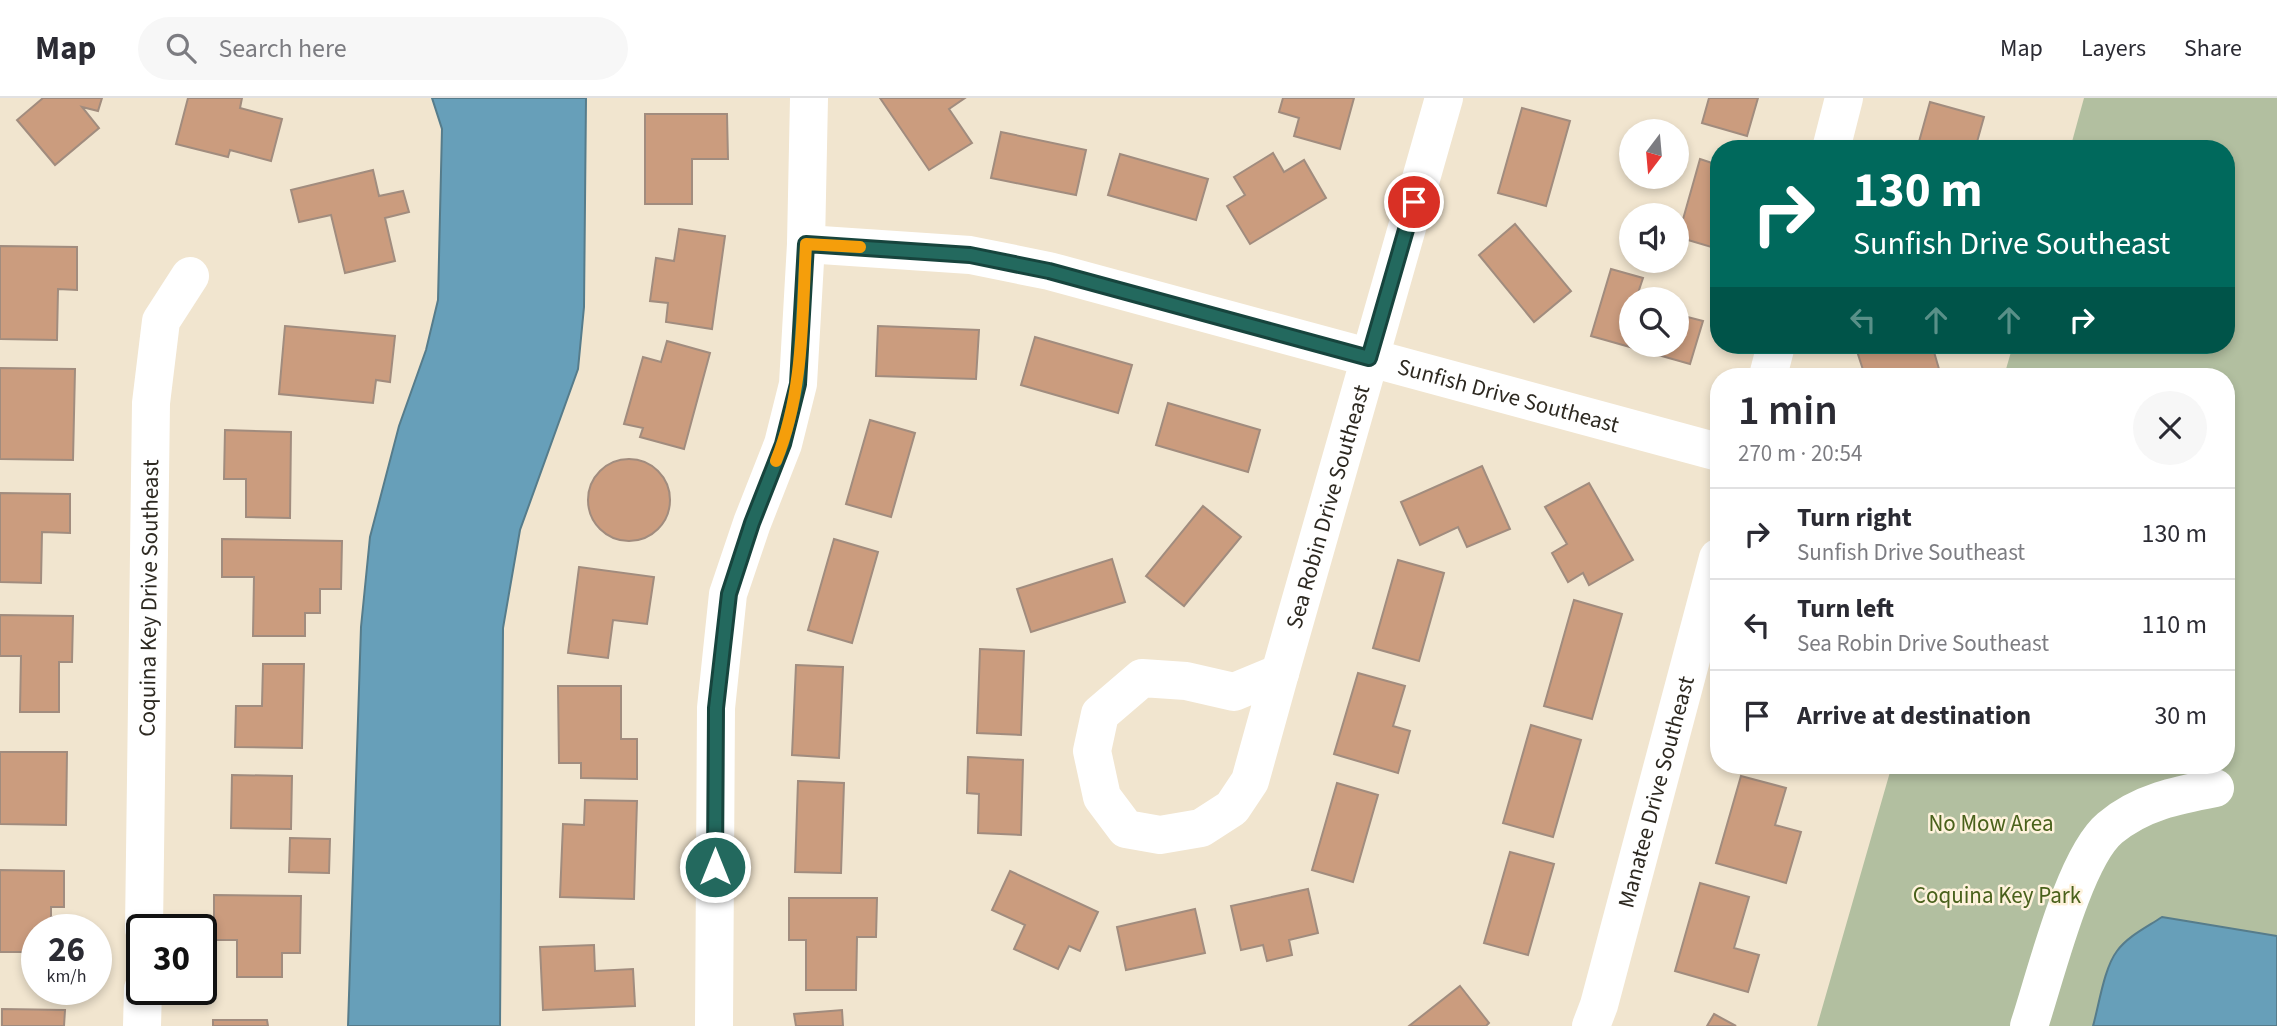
<!DOCTYPE html>
<html lang="en">
<head>
<meta charset="utf-8">
<style>
	body { margin:0; font-family:"Source Sans 3",sans-serif; background:#f7f7f7; color:#2b2b33; height:100vh; display:flex; flex-direction:column; font-size:26px; white-space:nowrap }
	* { box-sizing:border-box; margin:0 }
	p { font-size:23px; color:#7c7c81 }
	.icon { flex:none; width:38px; height:38px; fill:none; stroke:currentColor; stroke-width:2; stroke-linecap:round; stroke-linejoin:round }
	.map { position:relative; flex:1; overflow:hidden }
	.details { position:absolute; left:1710px; top:270px; width:525px; height:406px; display:flex; flex-direction:column; background:#fff; border-radius:28px; box-shadow:0 4px 10px #0003 }
	.details>* { flex:none }
	.top-card { position:absolute; left:1710px; top:42px; width:525px; height:214px; border-radius:28px; box-shadow:0 4px 10px #0003; background:#00695c; color:#fff; overflow:hidden }
	.needle { width:46px; rotate:196deg }
	.fabs { position:absolute; left:1619px; top:21px; display:grid; gap:14px }
	.fabs a { display:grid; place-items:center; width:70px; height:70px; border-radius:50%; background:#fff; box-shadow:0 4px 10px #0003; font-size:35px }
	.speed { position:absolute; left:21px; top:816px; display:flex; gap:14px; font-size:35px; font-weight:700; text-align:center }
	.speed>* { display:grid; place-content:center; width:91px; height:91px; border-radius:50%; background:#fff; box-shadow:0 4px 10px #0003; line-height:1 }
	.speed small { font-size:18px; font-weight:400 }
	.speed .limit { border:4px solid #111; border-radius:10px; background:#fff; color:#111 }
	.pin { position:absolute; display:grid; place-items:center; width:60px; height:60px; color:#fff; margin:-30px; border:4px solid #fff; border-radius:50%; box-shadow:0 2px 7px #0007 }
	.me { position:absolute; width:77px; margin:-38px; rotate:0deg; stroke-linejoin:round; filter:drop-shadow(0 0 5px #0008) }
	.turn { display:flex; align-items:center; gap:24px; height:147px; padding:0 28px; font-size:32px }
	.turn .icon { width:91px; height:91px; stroke-width:2.5 }
	.turn b { display:block; font-size:49px; line-height:60px }
	.lanes { display:flex; align-items:center; height:66px; padding:0 28px; background:#0003; justify-content:center; gap:35px; direction:ltr }
	.lanes .off { opacity:.35 }
	.round { display:grid; place-items:center; flex:none; width:74px; height:74px; border-radius:37px; background:#f7f7f7 }
	.overview { display:flex; align-items:center; justify-content:space-between; height:119px; padding:0 28px }
	h1 { font-size:42px; font-weight:600; line-height:52px }
	ul { padding:0; list-style:none }
	li { display:flex; align-items:center; gap:21px; height:91px; padding:0 28px; border-top:2px solid #e1e1e2 }
	li div { flex:1 }
	li b { display:block; font-size:26px }
	li em { font-style:normal }
	header { display:flex; align-items:center; gap:42px; box-sizing:border-box; height:98px; padding:0 35px; background:#fff; border-bottom:2px solid #e1e1e2 }
	header strong { font-size:33px }
	nav { display:flex; gap:38px; margin-inline-start:auto; font-size:24px }
	.search { width:490px; height:63px; background:#f7f7f7; display:flex; align-items:center; gap:18px; box-sizing:border-box; padding:0 24px; border-radius:38px; color:#7c7c81; font-size:26px }
	.map>svg:first-child { display:block }
	.green { fill:#b2bfa0 }
	.water { fill:#679fb9; stroke:#567c8b; stroke-width:2 }
	.building { fill:#cb9c7e; stroke:#a18c7e; stroke-width:2 }
	.lines { fill:none; stroke-linecap:round; stroke-linejoin:round }
	.minor { stroke:#fff; stroke-width:38 }
	.route-casing { stroke:#17443d; stroke-width:18 }
	.route { stroke:#23695e; stroke-width:12 }
	.slow { stroke:#f59e0b; stroke-width:12 }
	.labels { text-anchor:middle; stroke-width:5; stroke-linejoin:round; paint-order:stroke }
	.street-label { font-size:23px; fill:#2d2921; stroke:#fef2dc }
	.park-label { font-size:23px; fill:#49611b; stroke:#fef2dc }
</style>
</head>
<body>
<header>
<strong>Map</strong>
<div class="search"><svg class="icon" aria-label="search" viewBox="0 0 24 24"><circle cx="10" cy="10" r="6"/><path d="M15 15l6 6"/></svg>Search here</div>
<nav><a>Map</a><a>Layers</a><a>Share</a></nav>
</header>
<div class="map">
<svg width="2277" height="928" viewBox="0 0 2277 928">
	<rect width="100%" height="100%" fill="#f1e5cf"/>
	<polygon class="green" points="2084,0 2277,0 2277,838 2162,820 2116,854 2105,884 2093,928 1817,928 1892,667 2226,667 2226,278 2004,278 2013,247 2226,247 2226,51 2070,51"/>
	<g class="water">
		<polygon points="432,0 586,0 584,209 578,271 520,432 503,530 500,928 348,928 361,529 370,439 399,328 426,252 438,202 442,31"/>
		<path d="M2162,819L2277,838V928H2093C2099,907 2104,870 2117,853C2128,838 2147,829 2162,819Z"/>
	</g>
	<g class="building">
		<polygon points="43,0 102,0 98,13 82,9 99,30 55,67 17,22"/>
		<polygon points="188,0 242,0 240,10 282,21 271,63 230,52 228,59 176,46"/>
		<polygon points="880,0 965,0 949,11 972,45 929,72"/>
		<polygon points="1283,0 1354,0 1340,51 1294,38 1299,20 1279,14"/>
		<polygon points="1709,0 1758,0 1747,38 1702,25"/>
		<polygon points="1930,4 1984,19 1975,51 1917,51"/>
		<polygon points="1522,10 1570,23 1546,108 1498,95"/>
		<polygon points="645,16 727,16 728,61 692,61 692,106 645,106"/>
		<polygon points="1001,34 1086,52 1076,97 991,80"/>
		<polygon points="1273,55 1284,74 1304,62 1326,100 1250,146 1227,108 1245,97 1234,79"/>
		<polygon points="1120,56 1208,81 1196,122 1108,97"/>
		<polygon points="1700,61 1718,67 1718,151 1678,139"/>
		<polygon points="373,72 379,98 403,93 409,114 385,120 395,163 345,175 331,117 299,124 291,92"/>
		<polygon points="1515,126 1571,193 1534,224 1479,157"/>
		<polygon points="679,131 725,138 712,231 666,224 668,205 650,203 656,160 674,163"/>
		<polygon points="0,148 77,149 77,192 58,191 57,242 0,241"/>
		<polygon points="1611,171 1643,180 1636,201 1631,201 1631,247 1676,247 1676,216 1703,223 1690,266 1591,238"/>
		<polygon points="285,228 395,238 390,284 376,282 373,305 279,296"/>
		<polygon points="878,228 979,232 976,281 876,278"/>
		<polygon points="1035,239 1132,267 1118,315 1021,287"/>
		<polygon points="667,243 710,255 684,351 640,339 643,330 624,326 643,259 661,264"/>
		<polygon points="1855,247 1932,247 1939,271 1916,278 1865,278"/>
		<polygon points="0,270 75,271 73,362 0,361"/>
		<polygon points="1168,305 1260,332 1248,374 1156,347"/>
		<polygon points="870,322 915,335 891,419 846,406"/>
		<polygon points="225,332 291,334 290,420 246,419 246,381 224,381"/>
		<circle cx="629" cy="402" r="41"/>
		<polygon points="1482,368 1510,431 1467,449 1458,429 1420,447 1401,404"/>
		<polygon points="1589,385 1633,462 1589,487 1583,475 1568,484 1552,455 1567,446 1545,409"/>
		<polygon points="0,395 70,396 70,435 42,434 41,485 0,484"/>
		<polygon points="1203,408 1241,439 1184,508 1146,478"/>
		<polygon points="222,441 342,443 341,491 320,491 320,515 305,515 305,538 253,538 254,479 222,479"/>
		<polygon points="834,441 878,454 852,545 808,532"/>
		<polygon points="1112,461 1125,504 1031,534 1017,491"/>
		<polygon points="1398,462 1444,475 1419,563 1373,550"/>
		<polygon points="579,469 654,479 647,526 613,522 608,560 568,555"/>
		<polygon points="1574,502 1622,516 1592,621 1544,608"/>
		<polygon points="0,517 73,518 72,564 59,564 59,614 20,614 21,558 0,558"/>
		<polygon points="980,551 1024,553 1021,637 977,635"/>
		<polygon points="263,566 304,566 302,650 235,649 236,608 262,608"/>
		<polygon points="796,567 843,569 839,660 792,657"/>
		<polygon points="1358,575 1405,588 1393,628 1410,633 1398,675 1334,656"/>
		<polygon points="558,588 621,588 621,641 637,641 637,681 581,680 581,665 559,665"/>
		<polygon points="1531,627 1581,642 1553,739 1503,725"/>
		<polygon points="0,654 67,654 66,727 0,726"/>
		<polygon points="968,659 1023,662 1021,737 978,735 979,696 967,695"/>
		<polygon points="232,677 292,678 291,731 231,730"/>
		<polygon points="1741,678 1786,690 1775,727 1801,734 1786,785 1716,765"/>
		<polygon points="798,683 844,685 841,775 795,774"/>
		<polygon points="1337,685 1378,697 1353,784 1312,772"/>
		<polygon points="585,702 637,703 634,801 560,799 563,726 584,727"/>
		<polygon points="290,740 330,741 329,775 289,774"/>
		<polygon points="1510,754 1554,766 1528,857 1484,845"/>
		<polygon points="0,772 64,773 64,809 51,809 51,819 65,819 65,831 37,831 37,854 0,854"/>
		<polygon points="1010,773 1098,814 1080,853 1069,848 1058,871 1014,851 1025,827 992,812"/>
		<polygon points="1700,785 1749,799 1734,850 1759,857 1748,894 1675,873"/>
		<polygon points="1308,791 1318,835 1289,842 1292,857 1267,863 1263,847 1241,852 1231,808"/>
		<polygon points="214,797 301,798 300,855 282,855 282,879 237,879 237,842 214,842"/>
		<polygon points="789,800 877,800 876,839 857,839 856,892 806,892 806,842 789,842"/>
		<polygon points="1195,811 1205,855 1126,872 1117,829"/>
		<polygon points="594,847 595,873 633,871 635,908 543,912 540,849"/>
		<polygon points="1460,888 1489,925 1486,928 1409,928"/>
		<polygon points="2,911 65,912 64,928 2,928"/>
		<polygon points="842,912 843,928 796,928 794,916"/>
		<polygon points="1714,916 1736,928 1707,928"/>
		<polygon points="213,922 267,922 268,928 213,928"/>
	</g>
	<g class="lines">
		<g class="minor">
			<polyline points="1831,51 1844,0"/>
			<path id="s1" d="M806,146L970,157L1049,173L1718,354"/>
			<polyline points="1768,278 1776,247"/>
			<path id="s2" d="M1280,575L1444,0"/>
			<polygon points="1280,575 1250,683 1232,710 1201,730 1160,737 1126,731 1102,699 1092,653 1100,616 1142,580 1186,583 1234,594"/>
			<path id="s3" d="M144,831L151,305L161,223L190,178"/>
			<polyline points="142,928 143,891"/>
			<polyline points="714,928 716,610 728,496 752,425 783,346 798,286 806,146 809,0"/>
			<path id="s4" d="M1591,928L1599,907L1718,460"/>
			<path d="M2029,928C2045,880 2074,760 2110,730C2141,704 2178,697 2215,690"/>
		</g>
	</g>
	<g class="lines">
		<g class="route-casing">
			<polyline id="route" points="715,769 716,610 729,496 752,425 783,346 798,286 806,146 970,157 1049,173 1369,260 1414,104"/>
		</g>
		<use href="#route" class="route"/>
		<path class="slow" d="M776,363C804,294 802,219 806,146L860,149"/>
	</g>
	<g class="labels">
		<g class="street-label">
			<text dy="8" stroke="none"><textPath href="#s1" startOffset="721">Sunfish Drive Southeast</textPath></text>
			<text dy="8" stroke="none"><textPath href="#s2" startOffset="173">Sea Robin Drive Southeast</textPath></text>
			<text dy="8" stroke="none"><textPath href="#s3" startOffset="331">Coquina Key Drive Southeast</textPath></text>
			<text dy="8" stroke="none"><textPath href="#s4" startOffset="243">Manatee Drive Southeast</textPath></text>
		</g>
		<g class="park-label">
			<text x="1991" y="733">No Mow Area</text>
			<text x="1997" y="805">Coquina Key Park</text>
		</g>
	</g>
</svg>
<div class="fabs">
<a><svg class="needle" viewBox="-14 -14 28 28"><path d="M0-13l5 13h-10z" fill="#e53935"/><path d="M0 13l5-13h-10z" fill="#7c7c81"/></svg></a>
<a><svg class="icon" aria-label="sound" viewBox="0 0 24 24"><path d="M4 9h4l5-4v14l-5-4H4zM17 9q2 3 0 6"/></svg></a>
<a><svg class="icon" aria-label="search" viewBox="0 0 24 24"><circle cx="10" cy="10" r="6"/><path d="M15 15l6 6"/></svg></a>
</div>
<div class="speed"><div>26<small>km/h</small></div><div class="limit">30</div></div>
<div class="pin" style="left:1414px;top:104px;background:#d93025"><svg class="icon" aria-label="arrive" viewBox="0 0 24 24"><path d="M6 21V4h12l-3 4 3 4H6"/></svg></div>
<svg class="me" style="left:715px;top:769px" viewBox="-20 -20 40 40"><circle r="17" fill="#23695e" stroke="#fff" stroke-width="3"/><path d="M0-11L8 9 0 5-8 9z" fill="#fff"/></svg>
<div class="top-card">
<div class="turn"><svg class="icon" aria-label="right" viewBox="0 0 24 24"><path d="M7 20v-9h11M14 6l5 5-5 5"/></svg><div><b>130 m</b>Sunfish Drive Southeast</div></div>
<div class="lanes"><svg class="icon off" aria-label="left" viewBox="0 0 24 24"><path d="M17 20v-9H6M10 6l-5 5 5 5"/></svg><svg class="icon off" aria-label="ahead" viewBox="0 0 24 24"><path d="M12 20V5M6 11l6-6 6 6"/></svg><svg class="icon off" aria-label="ahead" viewBox="0 0 24 24"><path d="M12 20V5M6 11l6-6 6 6"/></svg><svg class="icon" aria-label="right" viewBox="0 0 24 24"><path d="M7 20v-9h11M14 6l5 5-5 5"/></svg></div>
</div>
<section class="details">
<div class="overview"><div><h1>1 min</h1><p>270 m · 20:54</p></div><a class="round"><svg class="icon" aria-label="close" viewBox="0 0 24 24"><path d="M6 6l12 12M18 6L6 18"/></svg></a></div>
<ul>
<li><svg class="icon" aria-label="right" viewBox="0 0 24 24"><path d="M7 20v-9h11M14 6l5 5-5 5"/></svg><div><b>Turn right</b><p>Sunfish Drive Southeast</p></div><em>130 m</em></li>
<li><svg class="icon" aria-label="left" viewBox="0 0 24 24"><path d="M17 20v-9H6M10 6l-5 5 5 5"/></svg><div><b>Turn left</b><p>Sea Robin Drive Southeast</p></div><em>110 m</em></li>
<li><svg class="icon" aria-label="arrive" viewBox="0 0 24 24"><path d="M6 21V4h12l-3 4 3 4H6"/></svg><div><b>Arrive at destination</b></div><em>30 m</em></li>
</ul>
</section>
</div>
</body>
</html>
